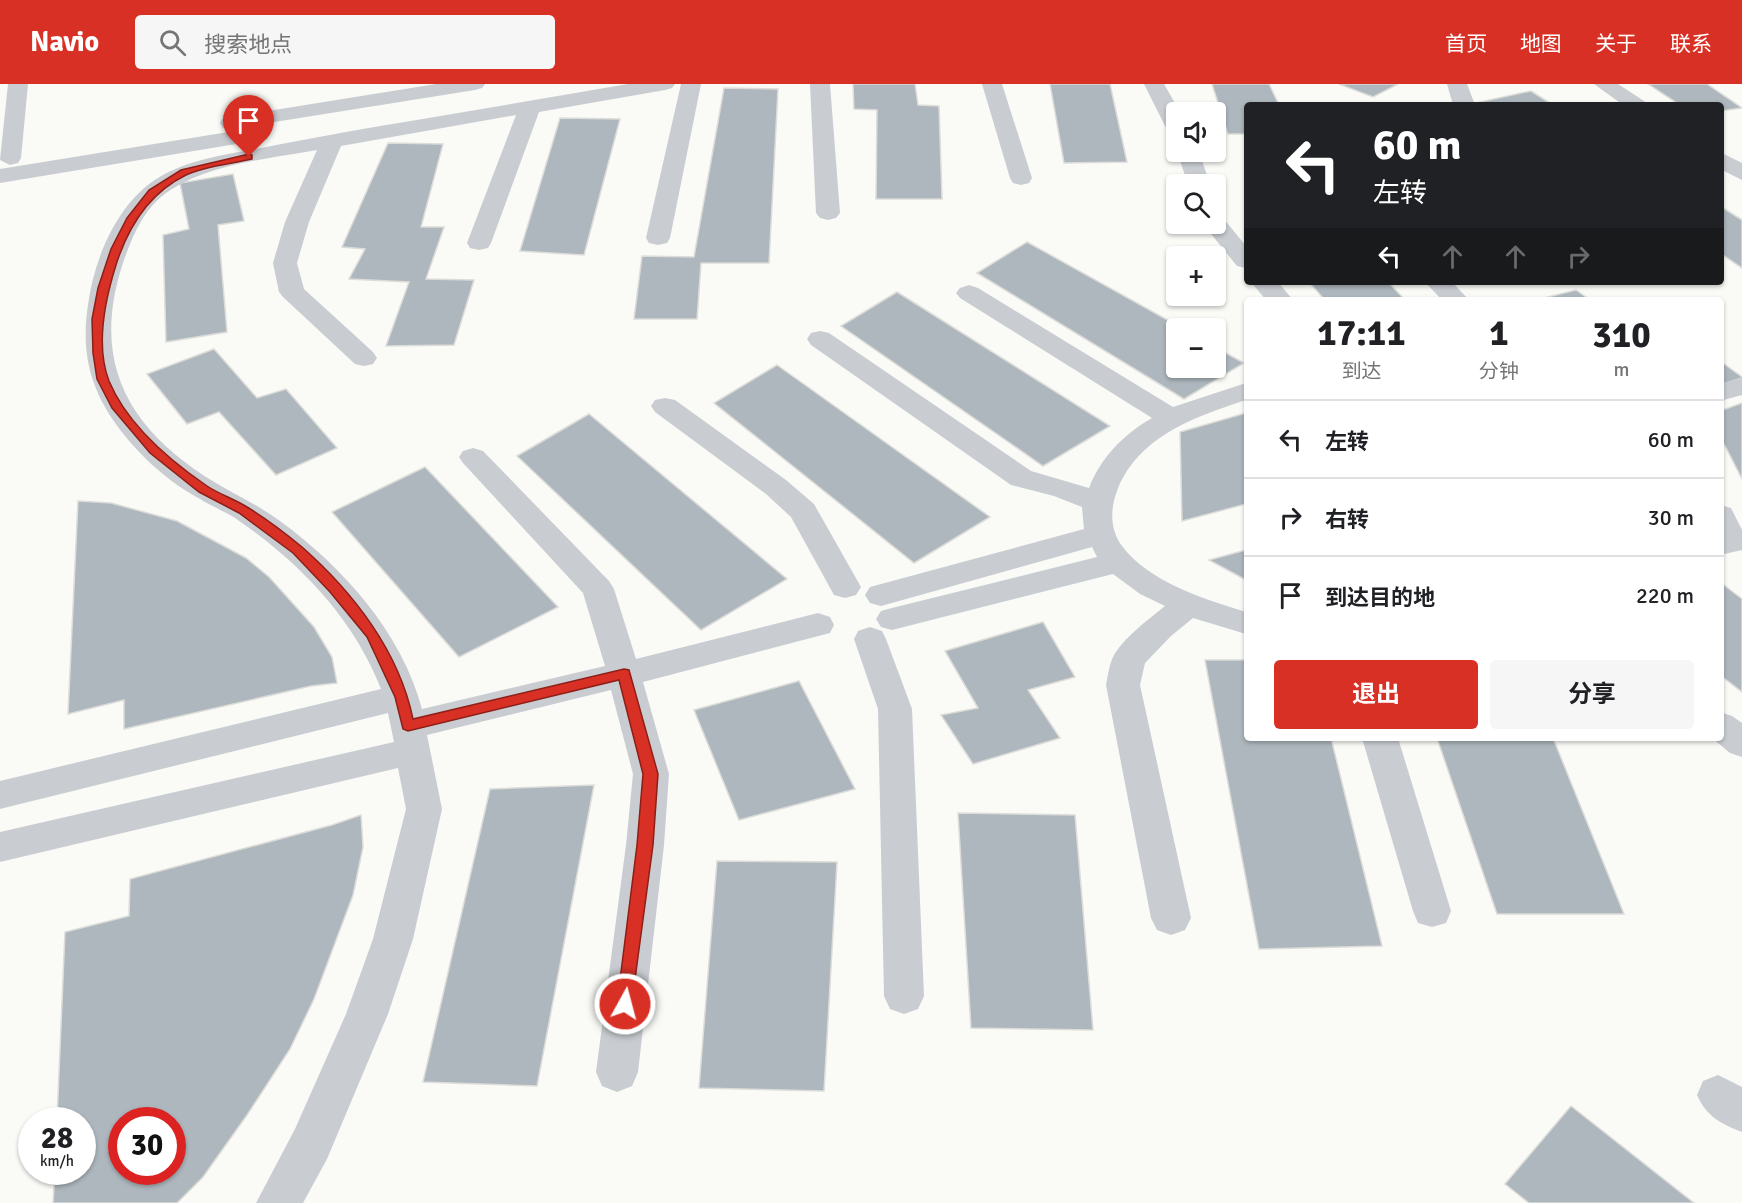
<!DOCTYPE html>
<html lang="zh">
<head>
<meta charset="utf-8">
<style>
	body { margin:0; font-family:Signika,"Noto Sans SC",sans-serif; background:#f6f6f6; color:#202124; height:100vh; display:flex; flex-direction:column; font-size:22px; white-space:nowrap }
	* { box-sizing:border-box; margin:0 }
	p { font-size:20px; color:#757577 }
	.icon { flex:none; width:33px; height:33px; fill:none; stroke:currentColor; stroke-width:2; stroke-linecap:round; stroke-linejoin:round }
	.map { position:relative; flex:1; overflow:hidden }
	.drawer { position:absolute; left:1244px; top:213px; width:480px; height:444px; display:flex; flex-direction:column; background:#fff; border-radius:6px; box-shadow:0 2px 4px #0004 }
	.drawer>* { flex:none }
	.hud { position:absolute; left:1244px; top:18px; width:480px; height:183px; border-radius:6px; box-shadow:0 2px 4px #0004; background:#202124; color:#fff; overflow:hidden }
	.tools { position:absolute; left:1166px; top:18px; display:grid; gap:12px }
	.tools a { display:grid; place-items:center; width:60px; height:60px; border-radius:6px; background:#fff; box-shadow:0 2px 4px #0004; font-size:30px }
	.speed { position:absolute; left:18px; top:1023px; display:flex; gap:12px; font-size:30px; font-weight:700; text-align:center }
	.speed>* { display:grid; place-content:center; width:78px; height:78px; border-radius:50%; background:#fff; box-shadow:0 2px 4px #0004; line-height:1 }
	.speed small { font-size:15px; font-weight:400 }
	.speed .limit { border:9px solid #d22; background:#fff; color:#111 }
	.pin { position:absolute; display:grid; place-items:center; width:51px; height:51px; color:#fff; margin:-62px -26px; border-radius:50% 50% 50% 0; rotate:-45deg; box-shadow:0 0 6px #0007 }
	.pin .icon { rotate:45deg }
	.me { position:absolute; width:66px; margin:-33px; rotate:7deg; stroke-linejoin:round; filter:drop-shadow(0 0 4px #0008) }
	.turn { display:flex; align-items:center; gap:21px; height:126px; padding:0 30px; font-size:27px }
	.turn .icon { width:78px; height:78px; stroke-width:2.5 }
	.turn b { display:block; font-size:42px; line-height:51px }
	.lanes { display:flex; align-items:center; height:57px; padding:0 30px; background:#0003; justify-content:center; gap:30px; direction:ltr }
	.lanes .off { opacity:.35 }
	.eta { display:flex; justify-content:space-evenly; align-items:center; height:102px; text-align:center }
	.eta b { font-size:36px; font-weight:700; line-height:42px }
	.cta { display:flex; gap:12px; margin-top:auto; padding:12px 30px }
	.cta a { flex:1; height:69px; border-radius:6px; background:#d93025; color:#fff; font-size:24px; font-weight:700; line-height:69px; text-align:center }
	.cta a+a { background:#f6f6f6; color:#202124 }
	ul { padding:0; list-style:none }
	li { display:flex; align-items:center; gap:18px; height:78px; padding:0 30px; border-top:2px solid #e0e0e0 }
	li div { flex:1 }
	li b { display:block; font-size:22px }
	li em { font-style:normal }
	header { display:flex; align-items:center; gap:36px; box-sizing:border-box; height:84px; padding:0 30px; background:#d93025; color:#fff }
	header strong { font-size:28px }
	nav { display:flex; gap:33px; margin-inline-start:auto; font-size:21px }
	.search { width:420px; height:54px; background:#f6f6f6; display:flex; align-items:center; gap:15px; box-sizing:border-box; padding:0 21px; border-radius:6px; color:#757577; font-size:22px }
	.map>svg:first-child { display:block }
	.building { fill:#adb7bd; stroke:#dcdcd9; stroke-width:1.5; fill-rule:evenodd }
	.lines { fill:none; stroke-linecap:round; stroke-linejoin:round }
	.street { fill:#c9cdd1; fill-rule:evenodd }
	.route { fill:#d93025; stroke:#8d1f18; stroke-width:1.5 }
</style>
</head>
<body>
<header>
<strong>Navio</strong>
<div class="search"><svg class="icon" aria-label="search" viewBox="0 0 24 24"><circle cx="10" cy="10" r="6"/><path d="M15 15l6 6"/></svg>搜索地点</div>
<nav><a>首页</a><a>地图</a><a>关于</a><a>联系</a></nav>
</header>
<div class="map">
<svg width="1742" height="1119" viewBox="0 0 1742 1119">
	<rect width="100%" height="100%" fill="#fafaf7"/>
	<g class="building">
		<polygon points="853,0 915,0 918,21 939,22 942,115 876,115 877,26 854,25"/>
		<polygon points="1050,0 1110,0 1127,78 1064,79"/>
		<polygon points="1212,0 1269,0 1279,21 1246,21 1246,50 1228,50"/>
		<polygon points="1339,0 1398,0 1373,13"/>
		<polygon points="1648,0 1707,0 1742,24 1720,27 1720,21 1680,21"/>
		<polygon points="724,4 778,5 769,179 701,179 697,235 634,235 642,172 694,173"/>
		<polygon points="1531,7 1553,21 1485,21 1480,18"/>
		<polygon points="560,34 620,35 584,171 520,167"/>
		<polygon points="388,59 443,60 421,143 444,143 426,195 474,196 454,261 386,262 409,198 349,195 365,165 342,163"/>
		<polygon points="233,90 244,137 218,141 227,248 166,258 163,151 189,145 180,99"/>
		<polygon points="1720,122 1742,136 1742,184 1720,169"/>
		<polygon points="1027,158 1182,244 1176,244 1176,284 1215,284 1215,263 1244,279 1184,315 977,189"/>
		<polygon points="1309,198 1388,198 1405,216 1325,216"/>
		<polygon points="1576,206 1590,216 1536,216"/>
		<polygon points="897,208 1110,342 1043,382 841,242"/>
		<polygon points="214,265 257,314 286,305 337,364 276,391 219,328 187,340 147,290"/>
		<polygon points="1720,277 1742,293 1742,294 1720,301"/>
		<polygon points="777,281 990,433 914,479 714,319"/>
		<polygon points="1742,319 1742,395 1720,352 1720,327"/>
		<polygon points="1246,329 1246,420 1182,437 1180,348"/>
		<polygon points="589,330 787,495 701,546 517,372"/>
		<polygon points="425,383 558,523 459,573 332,428"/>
		<polygon points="78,417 111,419 177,437 246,474 269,493 314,543 332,573 337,599 311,602 124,645 124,616 68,630"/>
		<polygon points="1246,466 1246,496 1209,476"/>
		<polygon points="1720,498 1742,515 1742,608 1720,591"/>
		<polygon points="1043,538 1075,593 1028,606 1060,654 973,680 941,631 978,624 945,567"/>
		<polygon points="1205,576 1246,576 1246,654 1331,654 1382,862 1259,865"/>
		<polygon points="799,597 855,705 739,736 694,626"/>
		<polygon points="1437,654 1553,654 1624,830 1497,830"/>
		<polygon points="594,701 537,1002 423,998 490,705"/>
		<polygon points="958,729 1075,731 1093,946 971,944"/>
		<path d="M361,731L363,763L353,811L314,915L290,965L247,1031L203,1093L177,1119H53L55,1088H82V1036H57L65,848L129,832L130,795L332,741ZM122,1036H172V1088H122Z"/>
		<polygon points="717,777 837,778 824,1007 699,1004"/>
		<polygon points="1571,1022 1694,1119 1529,1119 1505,1100"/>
	</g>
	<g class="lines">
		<g class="street">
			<polygon points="8,0 28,0 21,74 18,79 10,81 0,76"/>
			<polygon points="436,0 485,0 482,4 475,6 231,45 223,44 220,39 223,34 231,33"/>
			<path d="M628,0H675L672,4L665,6L539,28L491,159L488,164L479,166L470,164L467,159L516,31L341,62L309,138L297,179L304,205L373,268L377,274L373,280L364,282L355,280L283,213L279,208L273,179L285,138L317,66C267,75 187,82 152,122C138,138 129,161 122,182C92,276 126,341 206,393C231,409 257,420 280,437C343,483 402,549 422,625L605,582L583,509L463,379L459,373L463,367L473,364L483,367L609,497L614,505L636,575L818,529L830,533L834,541L830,549L643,598L669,690L664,761L638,988L632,1002L617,1008L602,1002L596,988L626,761L633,690L611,606L427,651L442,725L413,855L388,930L327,1075L303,1119H256L295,1045L346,930L373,855L406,725L398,684L0,778V748L394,658L388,629L0,725V697L381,605C353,533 298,477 235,434C224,427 211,422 200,415C180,404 161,390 145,374C100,328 78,285 88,221C94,175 117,119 158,94C187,76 223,71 256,65C297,57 338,49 380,42C462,29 545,14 628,0Z"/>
			<polygon points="681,0 701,0 670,154 667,159 658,161 649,159 646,154"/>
			<polygon points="810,0 830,0 840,129 836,134 828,136 820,134 816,129"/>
			<polygon points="982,0 1002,0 1032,94 1029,99 1021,101 1013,99 1010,94"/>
			<polygon points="1144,0 1164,0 1180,28 1176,28 1176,48 1168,47 1165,42"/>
			<polygon points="1447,0 1467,0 1475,21 1453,21"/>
			<polygon points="1594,0 1618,0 1644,17 1648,21 1623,21"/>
			<polygon points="259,43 267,45 270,50 267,55 0,99 0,85"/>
			<polygon points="1177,68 1199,68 1210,100 1188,100"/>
			<polygon points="1720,68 1742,79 1742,96 1720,85"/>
			<polygon points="1215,132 1223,134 1246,162 1246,184 1237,182 1203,140 1215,140"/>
			<polygon points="1251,198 1278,198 1293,216 1266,216"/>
			<polygon points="1425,198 1452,198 1469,216 1442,216"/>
			<path d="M969,201L978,204L1173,323L1246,299V316C1195,333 1138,352 1117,407C1110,425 1110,446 1122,462C1150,499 1205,515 1246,528V550L1193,534L1171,552L1145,579L1140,601L1191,834L1185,846L1171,851L1157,846L1151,834L1106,601C1108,592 1109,581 1113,573C1122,555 1149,535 1165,522L1140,510L1113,490L892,546L881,543L876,535L881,527L892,524L1097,473L1092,463L881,522L870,519L865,511L870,503L1084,445L1082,423L1054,412L1011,401L811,261L807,255L811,249L820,247L829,249L1031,387L1089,404C1101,373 1123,351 1152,334L960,214L956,209L960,204Z"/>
			<polygon points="1742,294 1742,311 1720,317 1720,300"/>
			<polygon points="665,314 675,316 786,396 814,420 861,503 856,511 845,514 834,511 791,433 766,410 655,328 651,322 655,316"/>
			<polygon points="1720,421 1731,424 1742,446 1742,466 1720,471"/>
			<polygon points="870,543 882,547 886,555 912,625 924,912 918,925 904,930 890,925 884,912 878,625 854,555 858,547"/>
			<polygon points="1720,628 1732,632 1742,639 1742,673 1730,669 1712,654 1720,654"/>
			<polygon points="1362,654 1398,654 1451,827 1446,839 1432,843 1418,839 1413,827"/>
			<path d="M1718,991L1742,1003V1048C1721,1040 1706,1032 1697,1011L1703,997Z"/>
		</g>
	</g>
	<path class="route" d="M249,70L252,71V75C231,80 205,82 186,91C149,109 128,143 116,181C105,216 95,261 109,297C127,340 169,376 207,402C219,410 234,415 247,423C265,434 285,449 302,463C353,508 399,567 413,635L624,585L629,586L658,690L653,761L631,925L625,927L619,925L617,920L637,761L643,690L619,596L408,647L403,645L395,613L367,553L330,508L293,469L239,429L199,408L150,369L112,324L97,295L93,269L92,235L98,204L111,165L127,134L149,106L181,86Z"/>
</svg>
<div class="tools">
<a><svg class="icon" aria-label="sound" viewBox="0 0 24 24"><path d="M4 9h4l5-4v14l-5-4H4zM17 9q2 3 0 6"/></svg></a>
<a><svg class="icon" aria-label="search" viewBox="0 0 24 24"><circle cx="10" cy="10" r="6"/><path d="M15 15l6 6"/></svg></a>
<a>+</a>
<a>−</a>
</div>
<div class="speed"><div>28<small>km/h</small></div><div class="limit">30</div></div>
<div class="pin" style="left:249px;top:73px;background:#d93025"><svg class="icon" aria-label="arrive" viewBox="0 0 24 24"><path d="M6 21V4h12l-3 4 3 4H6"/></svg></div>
<svg class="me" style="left:625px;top:920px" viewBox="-20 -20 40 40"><circle r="17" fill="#d93025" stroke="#fff" stroke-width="3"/><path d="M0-11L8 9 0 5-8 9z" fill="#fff"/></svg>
<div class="hud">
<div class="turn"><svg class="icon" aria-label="left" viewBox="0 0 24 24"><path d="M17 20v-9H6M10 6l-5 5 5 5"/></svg><div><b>60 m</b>左转</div></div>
<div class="lanes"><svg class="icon" aria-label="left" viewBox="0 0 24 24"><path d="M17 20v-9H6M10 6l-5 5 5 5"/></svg><svg class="icon off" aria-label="ahead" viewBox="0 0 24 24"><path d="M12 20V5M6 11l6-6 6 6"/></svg><svg class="icon off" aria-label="ahead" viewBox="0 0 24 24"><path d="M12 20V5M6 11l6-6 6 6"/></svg><svg class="icon off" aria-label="right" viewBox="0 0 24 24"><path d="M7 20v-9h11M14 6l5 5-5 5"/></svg></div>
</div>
<section class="drawer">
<div class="eta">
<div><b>17:11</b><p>到达</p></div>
<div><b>1</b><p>分钟</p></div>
<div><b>310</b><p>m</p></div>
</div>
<ul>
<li><svg class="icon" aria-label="left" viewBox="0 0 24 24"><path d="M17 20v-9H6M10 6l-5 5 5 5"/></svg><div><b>左转</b></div><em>60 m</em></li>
<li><svg class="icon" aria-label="right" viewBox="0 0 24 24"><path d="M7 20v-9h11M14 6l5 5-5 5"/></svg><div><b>右转</b></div><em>30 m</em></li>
<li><svg class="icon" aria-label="arrive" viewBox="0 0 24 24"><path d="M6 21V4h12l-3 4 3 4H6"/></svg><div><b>到达目的地</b></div><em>220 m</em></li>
</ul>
<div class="cta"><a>退出</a><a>分享</a></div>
</section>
</div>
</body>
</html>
